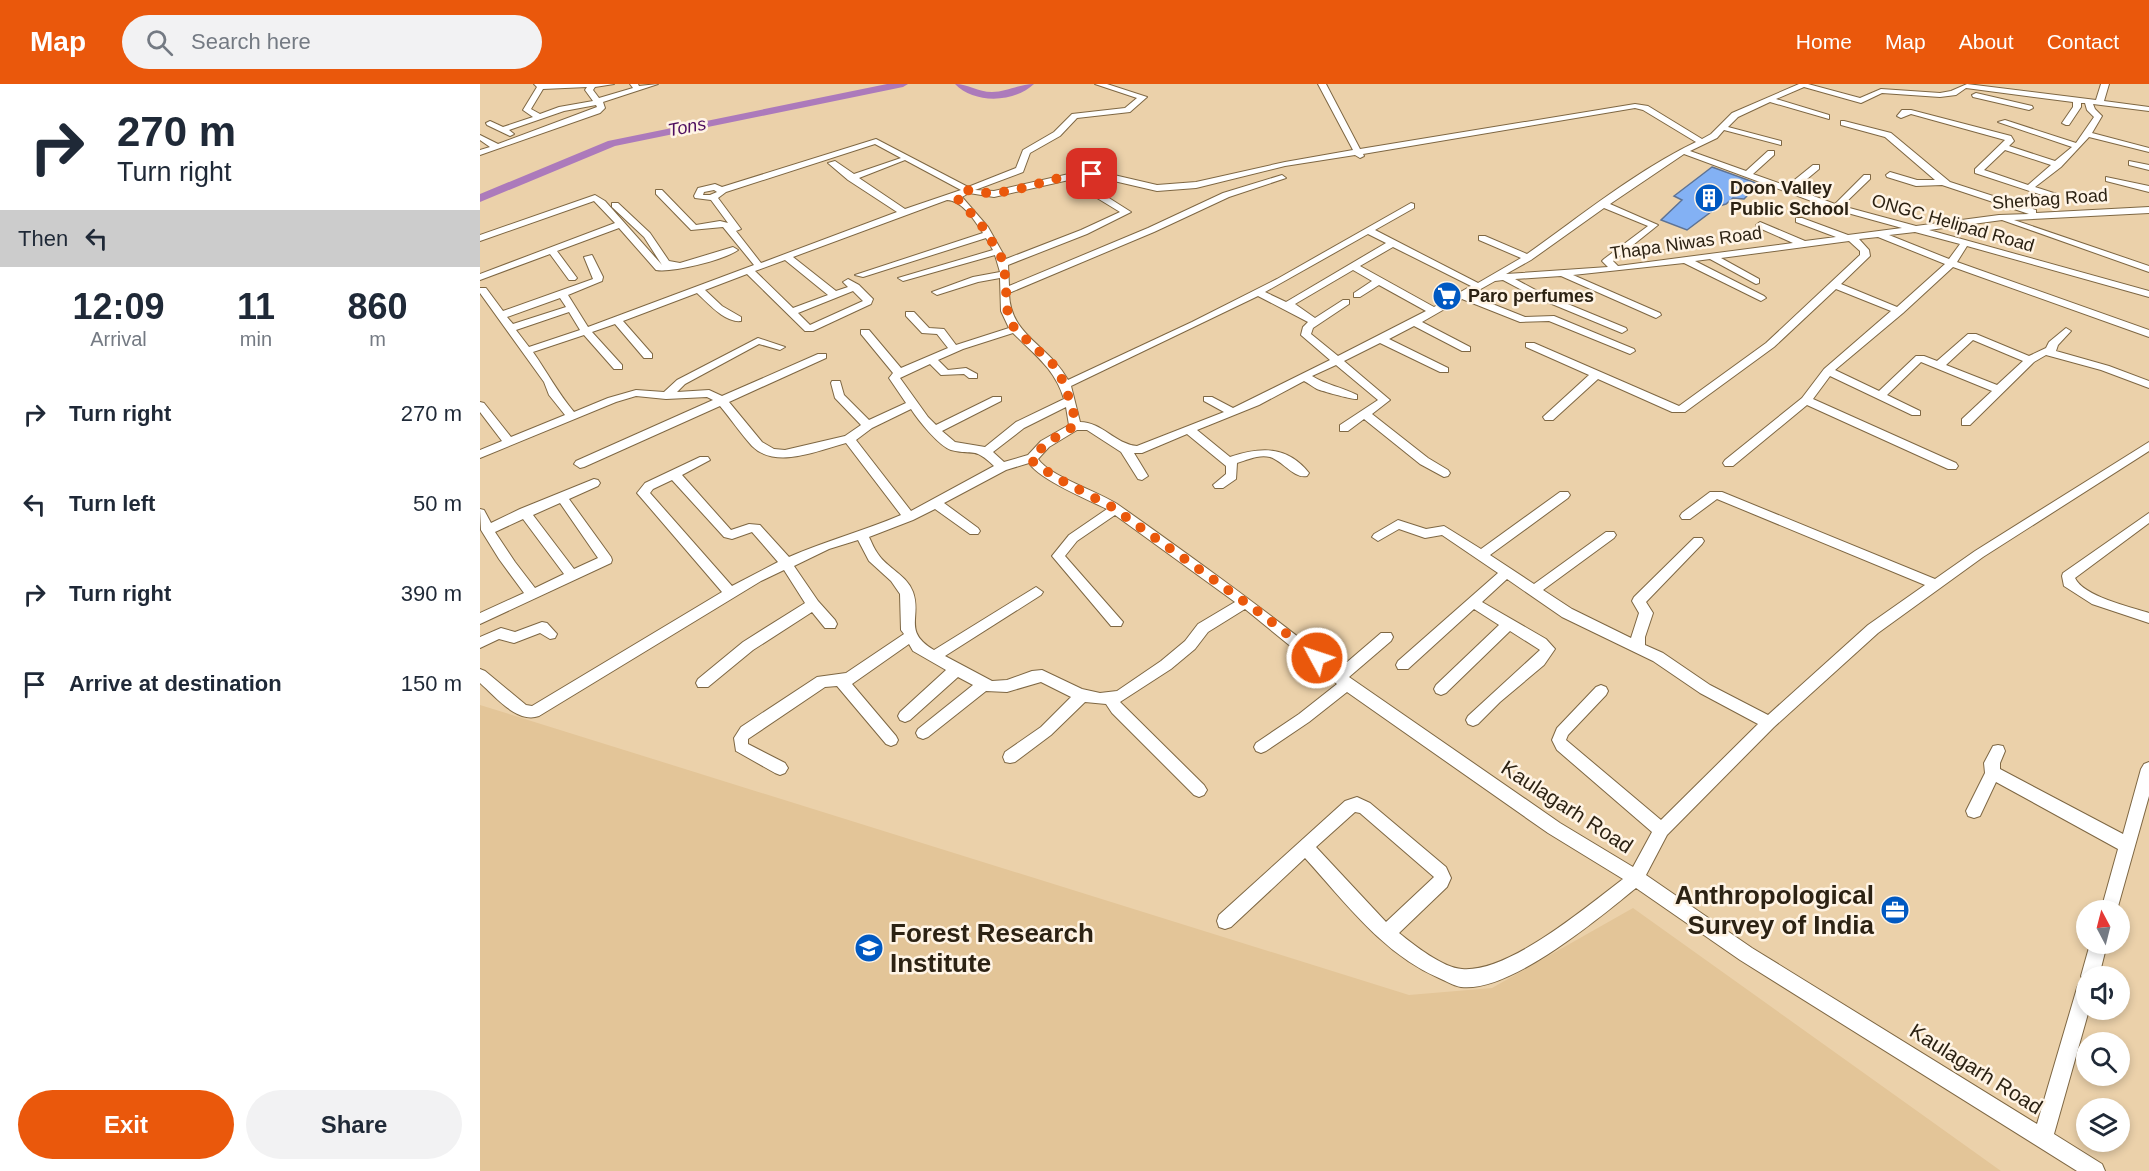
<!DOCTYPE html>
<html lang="en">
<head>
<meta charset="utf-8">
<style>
	body { margin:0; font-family:Helvetica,sans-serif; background:#f2f2f3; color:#1f2937; height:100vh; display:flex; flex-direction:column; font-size:22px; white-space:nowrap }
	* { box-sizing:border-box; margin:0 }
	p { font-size:20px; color:#747a83 }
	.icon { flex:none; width:33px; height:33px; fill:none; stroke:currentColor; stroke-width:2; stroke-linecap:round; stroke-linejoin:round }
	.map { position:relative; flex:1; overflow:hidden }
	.side { display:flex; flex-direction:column; background:#fff; width:480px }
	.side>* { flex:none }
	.banner { background:#fff; color:#1f2937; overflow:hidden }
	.needle { width:39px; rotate:353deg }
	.controls { position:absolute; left:1596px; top:816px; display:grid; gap:12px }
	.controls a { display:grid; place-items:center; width:54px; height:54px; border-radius:50%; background:#fff; box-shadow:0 3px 9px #0003; font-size:30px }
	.pin { position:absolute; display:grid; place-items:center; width:51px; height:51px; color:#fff; margin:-26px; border-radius:12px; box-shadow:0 3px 9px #0006 }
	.me { position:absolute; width:66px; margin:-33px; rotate:310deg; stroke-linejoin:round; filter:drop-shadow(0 0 4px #0008) }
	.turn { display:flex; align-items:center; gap:21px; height:126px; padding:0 18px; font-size:27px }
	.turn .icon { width:78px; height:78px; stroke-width:2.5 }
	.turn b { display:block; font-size:42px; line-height:51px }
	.then { display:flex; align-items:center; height:57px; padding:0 18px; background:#0003; gap:12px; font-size:22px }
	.eta { display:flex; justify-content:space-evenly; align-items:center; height:102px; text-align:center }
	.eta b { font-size:36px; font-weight:700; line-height:42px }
	.primary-button { display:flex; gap:12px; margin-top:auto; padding:12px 18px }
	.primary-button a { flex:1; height:69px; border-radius:36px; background:#ea580c; color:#fff; font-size:24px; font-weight:700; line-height:69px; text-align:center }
	.primary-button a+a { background:#f2f2f3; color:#1f2937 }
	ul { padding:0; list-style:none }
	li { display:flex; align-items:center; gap:18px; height:90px; padding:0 18px }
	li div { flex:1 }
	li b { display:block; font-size:22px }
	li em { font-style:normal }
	header { display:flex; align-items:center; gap:36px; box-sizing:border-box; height:84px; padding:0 30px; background:#ea580c; color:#fff }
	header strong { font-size:28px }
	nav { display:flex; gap:33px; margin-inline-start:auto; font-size:21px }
	.search { width:420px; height:54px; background:#f2f2f3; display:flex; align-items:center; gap:15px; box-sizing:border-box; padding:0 21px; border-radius:33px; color:#747a83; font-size:22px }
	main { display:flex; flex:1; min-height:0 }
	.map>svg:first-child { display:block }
	.built { fill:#e3c598 }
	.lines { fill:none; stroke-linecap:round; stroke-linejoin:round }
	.river { fill:#ac7abb; fill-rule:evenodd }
	.building { fill:#83b1f4; stroke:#5d7395; stroke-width:1.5 }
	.minor-casing { stroke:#7e6743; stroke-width:2 }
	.minor { fill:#fff; fill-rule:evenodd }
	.route { stroke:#ea580c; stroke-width:10; stroke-dasharray:0 18 }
	.labels { text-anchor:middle; stroke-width:5; stroke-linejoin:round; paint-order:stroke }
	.far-water-label { font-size:18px; font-style:italic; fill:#4f0f60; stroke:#fff4e5 }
	.far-poi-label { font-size:18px; font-weight:bold; fill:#2c2213; stroke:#fff4e5; text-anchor:start }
	.far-street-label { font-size:18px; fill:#2c2213; stroke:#fff4e5 }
	.street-label { font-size:21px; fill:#2c2213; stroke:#fff4e5 }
	.near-poi-label { font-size:26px; font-weight:bold; fill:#2c2213; stroke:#fff4e5; text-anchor:end }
</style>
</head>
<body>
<header>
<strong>Map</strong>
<div class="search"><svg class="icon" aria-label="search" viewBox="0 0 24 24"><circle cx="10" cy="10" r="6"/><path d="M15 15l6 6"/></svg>Search here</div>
<nav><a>Home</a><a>Map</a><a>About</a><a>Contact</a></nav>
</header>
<main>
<section class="side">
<div class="banner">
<div class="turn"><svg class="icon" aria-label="right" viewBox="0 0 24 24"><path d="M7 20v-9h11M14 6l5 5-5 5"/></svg><div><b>270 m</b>Turn right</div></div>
<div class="then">Then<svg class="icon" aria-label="left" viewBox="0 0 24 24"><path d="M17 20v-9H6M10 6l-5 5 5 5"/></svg></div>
</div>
<div class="eta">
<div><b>12:09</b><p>Arrival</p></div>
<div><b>11</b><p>min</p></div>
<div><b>860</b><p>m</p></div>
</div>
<ul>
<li><svg class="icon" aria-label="right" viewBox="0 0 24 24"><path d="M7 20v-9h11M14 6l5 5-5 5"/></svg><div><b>Turn right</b></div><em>270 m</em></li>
<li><svg class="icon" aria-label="left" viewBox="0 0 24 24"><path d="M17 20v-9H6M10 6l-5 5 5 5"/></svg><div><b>Turn left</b></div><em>50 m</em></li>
<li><svg class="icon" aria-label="right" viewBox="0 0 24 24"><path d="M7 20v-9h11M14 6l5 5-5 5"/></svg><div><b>Turn right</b></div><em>390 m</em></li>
<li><svg class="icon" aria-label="arrive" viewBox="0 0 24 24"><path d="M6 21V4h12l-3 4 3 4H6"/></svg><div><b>Arrive at destination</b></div><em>150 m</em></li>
</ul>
<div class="primary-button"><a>Exit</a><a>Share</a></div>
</section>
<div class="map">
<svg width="1669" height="1087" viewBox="0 0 1669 1087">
	<rect width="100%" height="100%" fill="#ebd1aa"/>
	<polygon class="built" points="0,621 929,911 1012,904 1153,824 1521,1087 0,1087"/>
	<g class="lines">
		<g class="river">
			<polygon points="407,0 428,0 423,3 135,62 0,118 0,110 128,57"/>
			<path d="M475,0C488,0 498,8 512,8C527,8 539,0 554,0C534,19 494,20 475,0Z"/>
		</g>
	</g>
	<polygon class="building" points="1232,83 1279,100 1264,115 1253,114 1246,120 1239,122 1207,146 1181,136 1202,116 1194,112"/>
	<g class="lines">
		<g class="minor-casing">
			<g id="minor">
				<path d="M54,0H134L115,3L113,6L119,14L153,4L150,0H158L159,2L178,0L123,18L125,24L120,29L0,71V66L10,63L0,56V51L18,60L117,23L116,21L84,27L29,46L34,50L30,52L7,41L6,39L10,37L23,43L53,33L43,26L57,3ZM107,3L105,6L113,17L79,23L60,30L51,25L63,5Z"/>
				<path d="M615,0H627L667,13L650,28L597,34L580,52L550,69L543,88L495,106L514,107L602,87L621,88L677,101L716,98L805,78L873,66L838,0H846L880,65L1155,20L1168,22L1222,55L1231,50L1252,29L1319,0H1328L1380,14L1401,5L1460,9L1471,7L1487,0L1616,16L1621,0H1629L1624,17L1669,23V27L1613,20L1615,25L1622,32L1612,49L1669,64V68L1609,53L1581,83L1555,103L1580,111V115L1577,116L1495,89V85L1525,56L1431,30L1421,34L1417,32L1422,26H1431L1531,52L1534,57L1529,62L1575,77L1592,63L1518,38L1525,36L1596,59L1614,33L1607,26L1605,19H1601V23L1589,41H1586L1582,39L1593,23V18L1486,4L1476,11L1460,13L1402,9L1381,19L1324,3L1296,15L1349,31V35L1290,18L1258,33L1248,43L1301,57V61L1244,46L1237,54L1210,67L1266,87L1288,67H1294V71L1273,90L1307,102L1333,81H1339V85L1315,105L1355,120L1384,91H1390V95L1362,122L1436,142L1519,131L1549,130L1462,101L1436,102L1407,93L1406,91L1410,88L1437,96H1455L1405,53L1361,41V37H1364L1411,49L1470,98L1556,126V129L1669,123V129L1534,136L1669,182V188L1522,136L1449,146L1669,207V213L1487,162L1477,178L1669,246V253L1473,183L1423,229L1355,286L1399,307L1436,272H1444L1457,277L1488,250H1496L1549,272L1566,264L1569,258L1586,244L1591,247L1578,261L1576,267L1629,282L1669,297V304L1621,286L1566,271L1554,278L1490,341H1482V335L1512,307L1441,278L1407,311L1440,327V331H1432L1350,292L1333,315L1476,379L1478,382L1476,385H1468L1327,321L1253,382H1245L1243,379L1245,376L1322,314L1344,285L1411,227L1356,205L1294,263L1205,328H1192L1118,295L1073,336H1065L1063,333L1109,291L1046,263V259H1054L1199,322L1286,259L1380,171V167L1369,157L1241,174L1279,195V199L1276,200L1230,175L1215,177L1284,212L1286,214L1281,217L1204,179L1093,191L1180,229L1181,231L1176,234L1081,192L1035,195L1061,209L1146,244L1147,246L1142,249L1055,213L1023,196L1015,197L990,211L1045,233L1074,232L1154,265L1155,267L1150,270L1069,237L1040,238L982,215L942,238L990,263V267H982L934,242L909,255L968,284V288H960L900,259L864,277L910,316L892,330L948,374L968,386L970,389L968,392L964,393L940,380L884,335L868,347H860V341L898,316L856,281L832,292C846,301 862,303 877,311V315C873,316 842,307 837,305C833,303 828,299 824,297L779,321L717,346L750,373C780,363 807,361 829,389L827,392C814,395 803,377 790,373C779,370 767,376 757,379L756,395L743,404H735L733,401L746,390V382L707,350L662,369H654L668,392L662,396L658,395L641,368L607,346H597L569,363L558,375C570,393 621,408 640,422C715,475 788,528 859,585L901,549H911L913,553L911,557L869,593L1080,739L1153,783L1172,748L1077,666L1072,656L1077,644L1116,603L1121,601L1126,603L1128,607L1126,611L1088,651L1086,656L1181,736L1278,640L1220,609L1173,577L1082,533L1027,495L1002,518L1066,555L1075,565L1064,581L1020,618L998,640L993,642L988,640L986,636L988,632L1060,566L1030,547L966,609L961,611L956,609L954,605L956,601L1019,541L994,525L928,585H918L916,581L918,577L1018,489L962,451L945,454L919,445L898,457L892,453L894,450L918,436L946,445L964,442L1001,465L1080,408H1088L1090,411L1088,414L1010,471L1054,500L1126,448H1134L1136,451L1134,454L1063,506L1092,525L1151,554L1159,529L1152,517L1154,513L1214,454H1222L1224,457L1222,460L1166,518L1173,529L1165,553V561L1183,569L1230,601L1288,631L1388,541L1445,501L1237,415L1210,435H1202L1200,432L1202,429L1230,408H1242L1455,495L1495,467L1669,358V367L1503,473L1398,549L1294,643L1187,751L1166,791L1272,864L1557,1040L1597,904L1600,898L1603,896L1601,892L1610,860H1627L1619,892H1606V926H1609L1574,1050L1622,1080L1625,1087H1597L1260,876L1156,804C1119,834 1030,909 981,903C974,902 966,897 959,894C903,870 865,818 825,774L751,843L745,845L739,843L737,837L739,831L865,717L877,713L890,719L966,783L971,794L967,803L919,849C934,861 963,884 982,885C1029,889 1106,823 1143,795L1068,749L867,608L829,638L786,667L781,669L776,667L774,663L776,659L819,630L857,600L765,525L728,548L715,565L691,585L640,618L724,701L727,706L724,711L719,713L714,711L632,629L626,620L605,618L571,651L535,678L530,679L525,678L523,673L525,668L561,643L591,613L561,598L527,608L506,607L448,653L443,655L438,653L436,649L438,645L493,601L478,593L430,636L425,638L420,636L418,632L420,628L466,586L433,567L429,560L372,600L416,652L418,656L416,660L411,662L406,660L357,602L345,603L268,655V660L305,679L308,684L305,689L300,691L295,689L256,667L254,654L261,643L337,593L366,589L424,550L421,546L420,510L411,497L389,477L378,456L349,465L314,482L338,517L355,536L357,540L355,544H345L332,528L273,566L228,603H218L216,599L218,595L263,558L325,519L304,486L281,497L59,632C37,640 15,612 0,599V585L5,587L46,621L52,622L242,508L157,409L165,399L220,373H228L230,376L202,391L251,446L269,440L280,441L309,473C345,457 384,447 421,431L366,359C339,366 296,386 272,362C261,350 251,335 240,322L104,383L100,384L94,380L96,377L233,316L227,313L186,315L156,312L136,318L0,374V366L22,357L0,328V318L4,319L31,353L85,331L69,311L64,298L0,209V204H6L23,227L113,195L104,173L112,171L123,193L122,197L88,211L108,243L274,181L243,143L211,146L176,110V106H182L216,141L240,137L248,139L231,116L215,114L214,112L218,104L235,100L242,103L396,55L488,103L536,84L543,66L574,48L592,30L645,24L657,14ZM1155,24L1163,26L1216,58C1156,87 1102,131 1047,170L1005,152H999V156L1041,174L998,199L895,146L934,124V120L931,119L797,195L712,238L588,296C568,260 530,252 529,209L674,148L749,113L806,94L802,91L743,109L668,144L529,202L528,181L607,150L651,128L610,102H604V106L640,128L601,146L526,175L508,143L482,113L489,109L514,113L602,93L621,94L677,107L716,104L805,82L875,71L880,74L884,72L883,70ZM395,60L421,74L374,90L355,77L348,79L368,96L417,128L281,179L256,147L261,145L238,114L246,108ZM1525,66L1571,81L1548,101L1504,86ZM1204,70L1353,125L1422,144L1368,151L1322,134H1316V138L1356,153L1325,157L1280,138L1276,141L1277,143L1313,159L1138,182L1133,177L1178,141L1130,120ZM425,76L481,106L425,125L379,94ZM234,106L237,108L230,111H223L224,108ZM467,116C482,116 495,137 503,149L375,191L383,193L506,154L513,166L418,194L423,197L515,171L520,188L493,193L452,208L457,211L498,198L520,194L521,227L529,244L476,261L464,245L449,244L434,228H426V232L442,249L457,250L468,264L421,284L389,246H381V250L413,289L409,294L426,319L389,336L364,311L360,297H352L351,299L355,314L381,341L365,352L305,366L294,365L282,358L249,318L346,274V270H338L242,312L229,306L197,308L205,300L279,260L300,266L305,263L278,254L197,296L184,308L156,306L128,314L94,328C78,309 67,288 53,268L104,251L134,285H142V281L112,248L135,240L164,274H172V270L143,237L217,209C228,219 245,239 261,237V233L242,222L225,206L267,190L325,247H333L391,220L393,215L379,201L368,195L363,198L368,203L356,207L313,173ZM1124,124L1168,142L1124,175L1122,177L1128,183L1026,190L1051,176ZM1435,148L1480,160L1469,175L1409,151ZM888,150L906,159L806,218L785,208ZM1398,153L1465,180L1417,223L1361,200L1390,172L1389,166L1379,155ZM913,163L991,202L954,223L880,182ZM305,176L348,211L313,224L275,187ZM873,186L892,197L874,209V213H880L899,201L946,227L858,272L831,250L833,244L869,220V216H863L835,234L815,220ZM373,207L383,217L330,241L318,229ZM778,212L828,238L823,243L821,251L850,276L753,324L732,313H724V317L744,328L657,362C635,360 622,338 600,338L591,302ZM80,214L86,223L33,240L27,233ZM89,228L100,246L49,263L36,246ZM533,249C555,271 575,285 584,315L536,338L505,363L475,358L462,347L521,317V313H513L456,341L448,333L420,294L450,280L461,291L484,290L489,294H497V290L486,284L468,286L458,276L483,265ZM1493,256L1543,277L1517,301L1466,281ZM586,323L589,341L561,357L548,371L524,378L513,368L544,344ZM431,325C438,336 459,362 471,366C495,372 493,362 514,382L431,427L376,356L392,344ZM549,379C559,395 608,416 627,425L589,451L572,472L631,542H641L643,538L585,472L597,457L635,431L755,518L718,540L705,557L681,577L637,607L620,609L602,605L562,586L552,587L527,596L512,597L465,572L561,511L563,508L556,503L454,566C422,547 442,533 433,508C427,491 407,484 398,470C394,465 392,459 389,453L433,436L455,425L490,450H498L500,447L498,444L464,419L526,386ZM192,396L244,453L252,455L272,448L298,478L252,502L170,409L173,405ZM875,728L880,729L954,793L906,838L836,763Z"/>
				<polygon points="1496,9 1552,22 1553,24 1549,26 1493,13 1492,11"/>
				<polygon points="1649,77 1669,81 1669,86 1649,81"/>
				<polygon points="1626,93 1669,102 1669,108 1626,97"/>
				<path d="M115,111L125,117L182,181L164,153L132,123V119H138L170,149L189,177L200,179L253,163L258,166C244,176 192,189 176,186L139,144L77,167L97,194L95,196H89L70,170L0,196V190L135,139L114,117L0,157V151Z"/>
				<path d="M114,395L118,396L120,399L118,402L89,415L131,473L132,476L131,479L0,540V529L44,509L19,475L1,446L0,425L4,426L11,439L40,425ZM80,419L118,474L94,485L53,431ZM43,435L84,490L55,504L35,478L15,448Z"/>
				<path d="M1669,429V439L1595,494C1603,512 1650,523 1669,529V539L1612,520L1584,502L1582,492L1583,489Z"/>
				<polygon points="62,538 67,539 77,550 75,554 70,555 60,549 34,559 19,555 0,564 0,553 21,544 35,548"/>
				<polygon points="1518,661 1523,662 1525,667 1520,679 1520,685 1643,750 1661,685 1664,680 1669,678 1669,712 1637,826 1621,826 1638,765 1516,698 1500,732 1494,734 1488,732 1486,727 1505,689 1504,679 1513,662"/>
			</g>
		</g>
		<use href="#minor" class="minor"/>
	</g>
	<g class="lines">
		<path class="route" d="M612,90C569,89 531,118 487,106L476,113L500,139L518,167L524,179L528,234L535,245L578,285L593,325L595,342L581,349L553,371L552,377L575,393L632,423L783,531L837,574"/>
	</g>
	<defs>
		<g id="building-disc" transform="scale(1.5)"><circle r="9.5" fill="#0059c2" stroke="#fff4e5"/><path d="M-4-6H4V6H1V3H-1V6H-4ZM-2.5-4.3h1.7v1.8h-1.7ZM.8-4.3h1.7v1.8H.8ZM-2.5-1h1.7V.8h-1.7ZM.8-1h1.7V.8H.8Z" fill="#fff"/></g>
		<g id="supermarket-disc" transform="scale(1.5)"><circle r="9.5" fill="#0059c2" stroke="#fff4e5"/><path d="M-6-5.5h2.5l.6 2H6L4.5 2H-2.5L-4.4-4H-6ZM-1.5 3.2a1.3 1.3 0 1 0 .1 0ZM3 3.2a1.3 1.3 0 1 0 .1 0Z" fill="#fff"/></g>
		<g id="office-disc" transform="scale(1.5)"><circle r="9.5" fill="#0059c2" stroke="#fff4e5"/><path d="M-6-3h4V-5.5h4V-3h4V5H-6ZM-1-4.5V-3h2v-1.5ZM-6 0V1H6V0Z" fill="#fff"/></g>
		<g id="university-disc" transform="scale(1.5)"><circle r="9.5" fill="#0059c2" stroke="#fff4e5"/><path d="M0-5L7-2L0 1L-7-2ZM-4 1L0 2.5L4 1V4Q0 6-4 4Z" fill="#fff"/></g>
	</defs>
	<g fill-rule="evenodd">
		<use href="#building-disc" x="1229" y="114"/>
		<use href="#supermarket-disc" x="967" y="212"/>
		<use href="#office-disc" x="1415" y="826"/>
		<use href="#university-disc" x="389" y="864"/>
	</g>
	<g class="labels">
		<g class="far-water-label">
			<text transform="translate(207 43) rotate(-11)" y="6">Tons</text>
		</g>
		<g class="far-poi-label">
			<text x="1250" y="110">Doon Valley<tspan x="1250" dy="21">Public School</tspan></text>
			<text x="988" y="218">Paro perfumes</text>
		</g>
		<g class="far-street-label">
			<text transform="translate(1570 115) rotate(-4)" y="6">Sherbag Road</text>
			<text transform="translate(1473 139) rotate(16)" y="6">ONGC Helipad Road</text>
			<text transform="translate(1206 159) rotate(-8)" y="6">Thapa Niwas Road</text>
		</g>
		<g class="street-label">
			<text transform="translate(1087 723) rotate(33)" y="7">Kaulagarh Road</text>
			<text transform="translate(1496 985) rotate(32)" y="7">Kaulagarh Road</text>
		</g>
		<g class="near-poi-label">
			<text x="1394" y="820">Anthropological<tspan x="1394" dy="30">Survey of India</tspan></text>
			<text x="410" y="858" text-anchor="start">Forest Research<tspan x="410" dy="30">Institute</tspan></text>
		</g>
	</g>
</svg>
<div class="controls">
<a><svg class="needle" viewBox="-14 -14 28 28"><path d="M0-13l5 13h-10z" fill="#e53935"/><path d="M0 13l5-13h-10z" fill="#747a83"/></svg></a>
<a><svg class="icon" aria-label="sound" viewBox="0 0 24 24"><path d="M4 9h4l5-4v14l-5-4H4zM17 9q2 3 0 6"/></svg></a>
<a><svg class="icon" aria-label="search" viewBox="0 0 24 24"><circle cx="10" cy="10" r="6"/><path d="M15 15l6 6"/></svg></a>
<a><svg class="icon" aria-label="layers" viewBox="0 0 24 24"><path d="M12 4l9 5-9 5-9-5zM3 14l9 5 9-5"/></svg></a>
</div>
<div class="pin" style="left:612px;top:90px;background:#d93025"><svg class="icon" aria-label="arrive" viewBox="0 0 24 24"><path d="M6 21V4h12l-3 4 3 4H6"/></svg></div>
<svg class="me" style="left:837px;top:574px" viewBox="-20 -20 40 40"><circle r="17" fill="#ea580c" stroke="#fff" stroke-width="3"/><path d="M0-11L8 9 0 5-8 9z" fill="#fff"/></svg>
</div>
</main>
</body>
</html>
